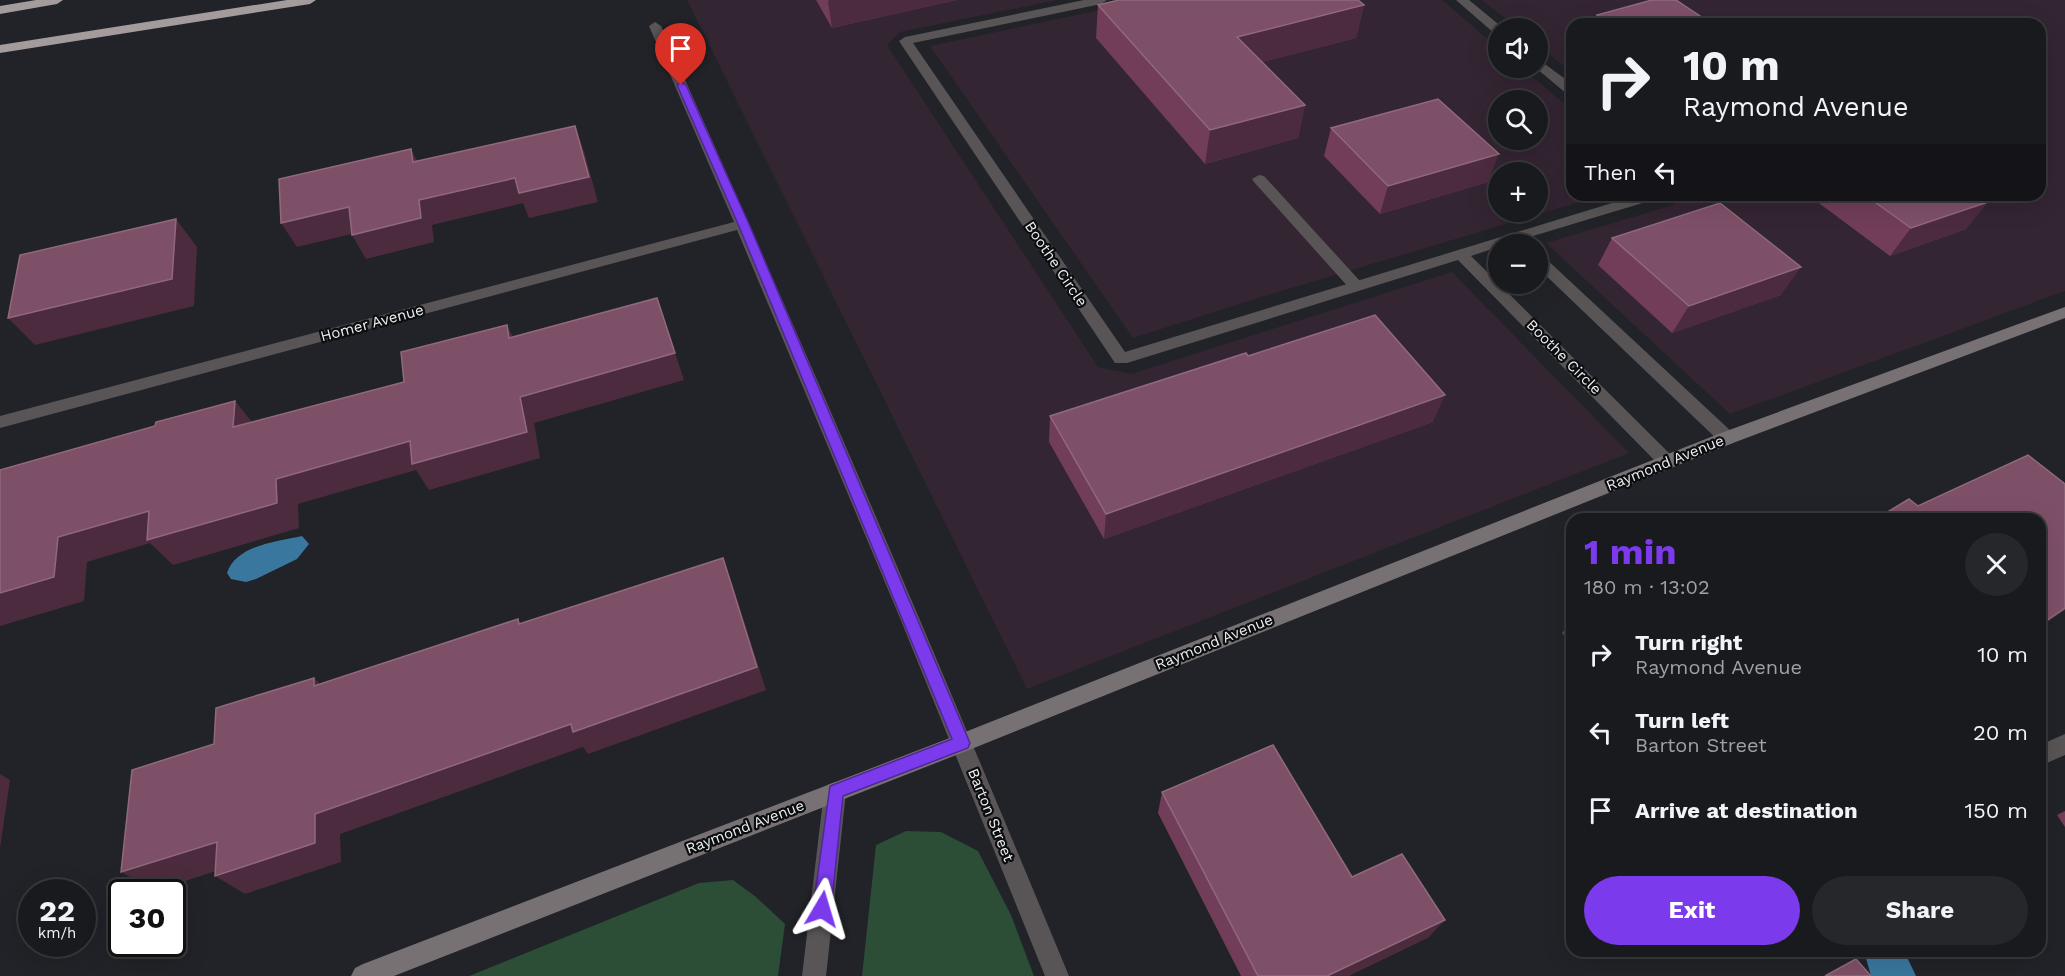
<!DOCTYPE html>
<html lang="en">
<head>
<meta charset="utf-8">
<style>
	body { margin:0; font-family:"Work Sans",sans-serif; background:#26272b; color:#f1f3f6; height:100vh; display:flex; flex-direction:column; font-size:22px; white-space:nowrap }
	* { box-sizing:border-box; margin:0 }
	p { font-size:20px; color:#9fa1a4 }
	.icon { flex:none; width:33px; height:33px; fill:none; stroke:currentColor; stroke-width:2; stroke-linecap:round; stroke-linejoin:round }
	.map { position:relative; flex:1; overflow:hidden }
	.drawer { position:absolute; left:1566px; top:513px; width:480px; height:444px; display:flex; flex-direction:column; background:#191a1e; border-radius:18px; box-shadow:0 6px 24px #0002,0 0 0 2px #37383c }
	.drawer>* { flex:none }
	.hud { position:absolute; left:1566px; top:18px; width:480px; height:183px; border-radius:18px; box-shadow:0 6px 24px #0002,0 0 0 2px #37383c; background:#191a1e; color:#f1f3f6; overflow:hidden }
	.buttons { position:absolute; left:1488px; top:18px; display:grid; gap:12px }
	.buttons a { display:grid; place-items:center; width:60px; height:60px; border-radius:50%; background:#191a1e; box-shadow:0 6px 24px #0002,0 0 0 2px #37383c; font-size:30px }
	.speed { position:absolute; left:18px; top:879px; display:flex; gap:12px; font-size:30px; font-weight:700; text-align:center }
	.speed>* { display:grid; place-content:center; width:78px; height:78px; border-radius:50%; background:#191a1e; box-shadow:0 6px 24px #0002,0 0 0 2px #37383c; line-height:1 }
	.speed small { font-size:15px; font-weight:400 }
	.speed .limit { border:3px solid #111; border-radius:9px; background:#fff; color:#111 }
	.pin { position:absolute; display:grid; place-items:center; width:51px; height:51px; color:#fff; margin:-62px -26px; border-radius:50% 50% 50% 0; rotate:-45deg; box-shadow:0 0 6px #0007 }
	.pin .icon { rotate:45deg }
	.me { position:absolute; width:66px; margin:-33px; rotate:7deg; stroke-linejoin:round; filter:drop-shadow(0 0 4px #0008) }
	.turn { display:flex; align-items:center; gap:21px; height:126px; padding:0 18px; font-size:27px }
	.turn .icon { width:78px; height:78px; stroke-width:2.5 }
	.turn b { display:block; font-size:42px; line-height:51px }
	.then { display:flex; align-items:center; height:57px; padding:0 18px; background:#0003; gap:12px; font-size:22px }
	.round { display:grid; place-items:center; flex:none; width:63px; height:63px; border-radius:32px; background:#26272b }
	.overview { display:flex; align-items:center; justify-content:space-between; height:102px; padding:0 18px }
	h1 { font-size:36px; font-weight:700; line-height:45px; color:#7c3aed }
	.button { display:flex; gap:12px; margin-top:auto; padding:12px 18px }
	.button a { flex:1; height:69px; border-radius:36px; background:#7c3aed; color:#fff; font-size:24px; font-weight:700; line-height:69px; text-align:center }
	.button a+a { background:#26272b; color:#f1f3f6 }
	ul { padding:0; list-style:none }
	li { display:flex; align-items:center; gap:18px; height:78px; padding:0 18px }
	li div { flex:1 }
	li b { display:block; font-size:22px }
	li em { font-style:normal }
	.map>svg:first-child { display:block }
	.commercial { fill:#332532; fill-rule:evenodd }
	.green { fill:#2c4d36 }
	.water { fill:#3a779e }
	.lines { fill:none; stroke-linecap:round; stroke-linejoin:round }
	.lane { fill:#595556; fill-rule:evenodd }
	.street { fill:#595556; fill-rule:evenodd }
	.secondary { fill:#777173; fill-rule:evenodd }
	.highway { fill:#a39b9c; fill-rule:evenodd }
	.wall { fill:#713d58 }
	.shaded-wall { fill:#4c2b3e }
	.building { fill:#7e5068; stroke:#90697e; stroke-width:1.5 }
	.route { fill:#7c3aed; stroke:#51269a; stroke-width:1.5 }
	.labels { text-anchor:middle; stroke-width:4.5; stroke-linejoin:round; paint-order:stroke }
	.street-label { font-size:15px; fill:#eceef1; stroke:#0b0d0f }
</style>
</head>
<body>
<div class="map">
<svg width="2065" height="976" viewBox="0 0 2065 976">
	<rect width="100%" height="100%" fill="#212328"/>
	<g class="commercial">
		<polygon points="687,0 1058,0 900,32 887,45 1098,367 1131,374 1452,272 1629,453 1027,689"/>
		<path d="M1148,0H1442L1498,48V68H1522L1572,110V195H1603L1258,298L1133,338L930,46ZM1498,100H1538V140H1498ZM1498,172H1538V212H1498Z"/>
		<polygon points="1482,0 2065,0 2065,291 1730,414 1546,243 1673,205 1686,195 2040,195 2040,24 1572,24 1572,73 1538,45 1538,28 1517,28"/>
	</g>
	<g class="green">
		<polygon points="906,831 941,832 978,851 1011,915 1034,976 862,976 876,845"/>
		<polygon points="733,880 756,897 785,924 778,976 469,976 699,883"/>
	</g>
	<g class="water">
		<path d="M302,536L309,544L297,559L256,579L246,582L231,579L227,573C236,545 276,542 302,536Z"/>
		<polygon points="1864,951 1904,951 1916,976 1871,976"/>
	</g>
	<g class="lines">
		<polygon class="lane" points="1259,175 1264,176 1360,281 1363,285 1360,289 1350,289 1254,182 1252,179"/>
		<g class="street">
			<polygon points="1084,0 1107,0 1101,4 913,43 1125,352 1638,195 1661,195 1659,198 1507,244 1498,244 1498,247 1471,256 1673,457 1676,462 1673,467 1667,469 1661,467 1458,260 1127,363 1115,363 899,41 905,37"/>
			<polygon points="1456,0 1469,0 1503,28 1498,28 1498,34 1494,33"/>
			<path d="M655,22L661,26C802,340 937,657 1069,976H1045L900,618L737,230L0,428V416L734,222L649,26Z"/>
			<polygon points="1538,59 1572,84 1572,95 1567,94 1536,68"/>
			<polygon points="1538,255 1543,256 1733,433 1736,438 1733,443 1727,445 1721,443 1538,268"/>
			<polygon points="2065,734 2065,755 2040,766 2040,745"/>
			<polygon points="835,782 843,785 846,792 826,976 802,976 824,792 827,785"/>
		</g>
		<polygon class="secondary" points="2065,307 2065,318 1733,443 969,750 394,976 351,976 355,968 363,964 955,736 1721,433"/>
		<g class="highway">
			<polygon points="36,0 63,0 57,4 0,14 0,6"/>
			<polygon points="287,0 316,0 310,4 0,53 0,45"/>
		</g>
	</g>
	<g class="wall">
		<polygon points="816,0 957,0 832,28"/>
		<polygon points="1098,5 1364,5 1356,38 1262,62 1305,105 1298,138 1205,164 1096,38"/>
		<polygon points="1597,15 1712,24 1593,24"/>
		<polygon points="1331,128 1488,182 1380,214 1324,156"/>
		<polygon points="1808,195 1978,195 1966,229 1890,256"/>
		<polygon points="1612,238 1781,295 1672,333 1598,265"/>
		<polygon points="1248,356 1433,422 1104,539 1049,442 1050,416"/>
		<polygon points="1572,619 1572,645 1562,633"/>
		<polygon points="1162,792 1352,877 1429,937 1348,976 1241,976 1158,813"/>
		<polygon points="2065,811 2065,827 2057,815"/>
	</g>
	<g class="shaded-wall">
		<polygon points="830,0 957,0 832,28 828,1"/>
		<polygon points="1364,5 1356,38 1232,70 1237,37"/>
		<polygon points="1305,105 1298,138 1205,164 1210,130"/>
		<polygon points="575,126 584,151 598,202 529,218 523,203 432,225 434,242 366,259 352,235 419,200 515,178"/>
		<polygon points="411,149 424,174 413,162"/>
		<polygon points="1499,154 1488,182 1380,214 1388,186"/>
		<polygon points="1988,202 1966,229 1890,256 1911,228"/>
		<polygon points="349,207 364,231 297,247 281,223"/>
		<polygon points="176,219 197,247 194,306 35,345 8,318"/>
		<polygon points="1801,267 1781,295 1672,333 1689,306"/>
		<polygon points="657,298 684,380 534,423 540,458 429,490 416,470 298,504 299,528 173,565 150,543 87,562 84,601 0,626 0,593 58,537 149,511 276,479 520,397"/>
		<polygon points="507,325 520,351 509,338"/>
		<polygon points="1445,395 1433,422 1104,539 1106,514"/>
		<polygon points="235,401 256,427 233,427"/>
		<polygon points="723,558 732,583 766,690 588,754 583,747 340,834 341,862 245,894 215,876"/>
		<polygon points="2065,608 2065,610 2040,627 2040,625"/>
		<polygon points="314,678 337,701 314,686"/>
		<polygon points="0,774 10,780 0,848"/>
		<polygon points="217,842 246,861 155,891 121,872"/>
		<polygon points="1445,920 1429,937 1348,976 1327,976"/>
	</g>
	<g class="building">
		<polygon points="1119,0 1358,0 1364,5 1237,37 1305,105 1210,130 1098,5"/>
		<polygon points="1652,0 1676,0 1712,24 1610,24 1597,15"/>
		<polygon points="1438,99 1499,154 1388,186 1331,128"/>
		<polygon points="575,126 589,177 519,193 515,178 419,200 421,218 352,235 349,207 281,223 279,179 411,149 413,162"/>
		<polygon points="1865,195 1978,195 1988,202 1911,228"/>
		<polygon points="1720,203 1801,267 1689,306 1612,238"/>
		<polygon points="176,219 172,279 8,318 20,255"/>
		<polygon points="657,298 675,353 520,397 527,432 412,464 410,441 276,479 277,503 147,540 149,511 58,537 54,577 0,593 0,470 155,426 156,422 235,401 233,427 404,382 401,352 507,325 509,338"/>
		<polygon points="1375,315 1445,395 1106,514 1050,416 1246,353 1248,356"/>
		<polygon points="2028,455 2065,484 2065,608 2040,625 2040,519 1876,519 1909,499 1918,506"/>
		<polygon points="723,558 757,667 573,732 571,724 315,814 315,843 215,876 217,842 121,872 132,770 214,744 216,708 314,678 314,686 518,619 519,624"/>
		<polygon points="1273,745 1352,877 1402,854 1445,920 1327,976 1258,976 1162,792"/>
		<polygon points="1856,959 1871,976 1825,976"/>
	</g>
	<polygon class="route" points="681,82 686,85 749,224 970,743 968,748 843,796 831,909 828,916 822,918 816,916 813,909 830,786 952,739 738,224 677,85"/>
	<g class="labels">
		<g class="street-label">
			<text transform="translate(1056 264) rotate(56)" y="5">Boothe Circle</text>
			<text transform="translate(372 323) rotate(-15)" y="5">Homer Avenue</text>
			<text transform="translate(1564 357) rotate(45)" y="5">Boothe Circle</text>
			<text transform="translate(1665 463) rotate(-22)" y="5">Raymond Avenue</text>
			<text transform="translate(1214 642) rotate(-22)" y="5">Raymond Avenue</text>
			<text transform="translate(991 815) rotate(68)" y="5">Barton Street</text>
			<text transform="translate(745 827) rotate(-21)" y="5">Raymond Avenue</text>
		</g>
	</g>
</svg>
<div class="buttons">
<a><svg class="icon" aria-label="sound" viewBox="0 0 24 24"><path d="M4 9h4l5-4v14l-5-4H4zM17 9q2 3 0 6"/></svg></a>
<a><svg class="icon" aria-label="search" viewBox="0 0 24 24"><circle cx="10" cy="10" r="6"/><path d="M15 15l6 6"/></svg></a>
<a>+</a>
<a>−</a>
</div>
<div class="speed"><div>22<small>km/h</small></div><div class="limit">30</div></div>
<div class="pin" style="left:681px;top:85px;background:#d93025"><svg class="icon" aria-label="arrive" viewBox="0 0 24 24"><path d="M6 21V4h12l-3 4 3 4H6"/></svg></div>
<svg class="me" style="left:822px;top:909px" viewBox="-20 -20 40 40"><path d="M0-17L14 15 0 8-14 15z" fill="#7c3aed" stroke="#fff" stroke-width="4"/></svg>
<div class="hud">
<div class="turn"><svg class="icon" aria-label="right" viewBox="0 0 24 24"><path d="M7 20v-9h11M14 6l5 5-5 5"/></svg><div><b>10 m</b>Raymond Avenue</div></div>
<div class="then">Then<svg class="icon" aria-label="left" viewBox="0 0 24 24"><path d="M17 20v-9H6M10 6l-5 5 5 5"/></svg></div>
</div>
<section class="drawer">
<div class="overview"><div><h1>1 min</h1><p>180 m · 13:02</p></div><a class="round"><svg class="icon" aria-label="close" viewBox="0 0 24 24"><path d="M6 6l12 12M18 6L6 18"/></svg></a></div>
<ul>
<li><svg class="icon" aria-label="right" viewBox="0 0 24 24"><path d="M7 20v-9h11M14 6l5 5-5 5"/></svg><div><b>Turn right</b><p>Raymond Avenue</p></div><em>10 m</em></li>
<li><svg class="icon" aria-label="left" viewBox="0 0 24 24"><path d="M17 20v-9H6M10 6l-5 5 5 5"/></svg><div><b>Turn left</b><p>Barton Street</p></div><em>20 m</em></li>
<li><svg class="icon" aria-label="arrive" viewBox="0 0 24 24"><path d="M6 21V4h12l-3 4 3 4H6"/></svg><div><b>Arrive at destination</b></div><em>150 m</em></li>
</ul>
<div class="button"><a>Exit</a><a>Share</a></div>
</section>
</div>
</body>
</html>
